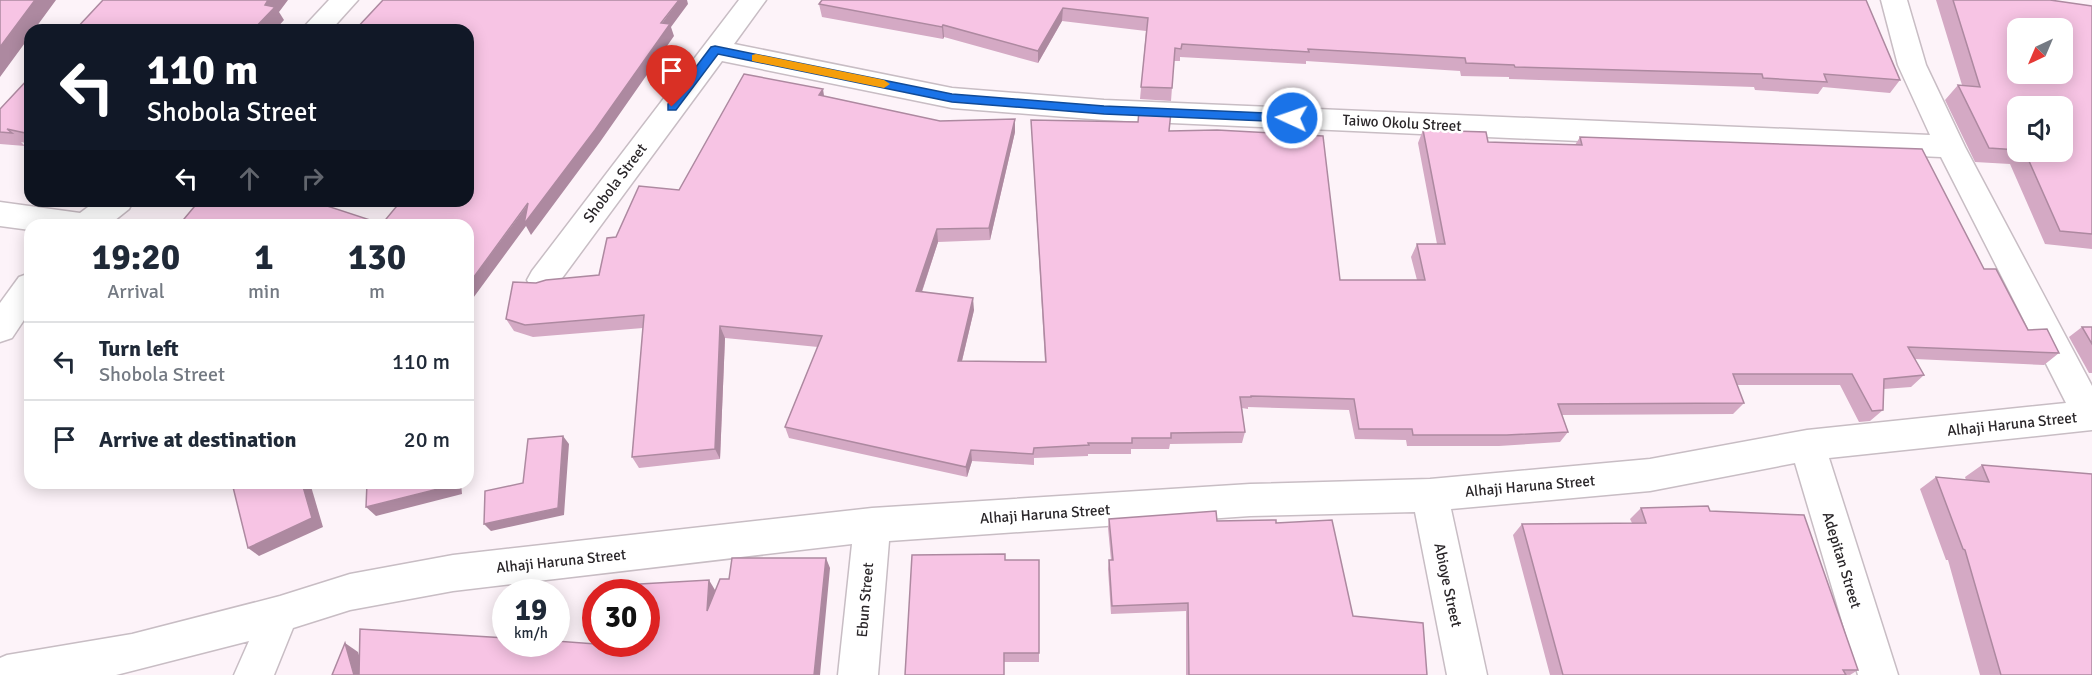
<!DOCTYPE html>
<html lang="en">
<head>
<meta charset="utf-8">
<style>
	body { margin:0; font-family:Signika,sans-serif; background:#f2f2f3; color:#1f2937; height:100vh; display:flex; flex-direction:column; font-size:22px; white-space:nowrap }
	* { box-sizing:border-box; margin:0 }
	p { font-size:20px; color:#747a83 }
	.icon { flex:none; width:33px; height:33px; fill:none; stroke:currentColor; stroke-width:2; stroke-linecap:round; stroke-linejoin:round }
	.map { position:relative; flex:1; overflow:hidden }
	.panel { position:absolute; left:24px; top:219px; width:450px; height:270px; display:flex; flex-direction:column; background:#fff; border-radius:18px; box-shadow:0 3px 15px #0003 }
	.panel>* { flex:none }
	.banner { position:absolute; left:24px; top:24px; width:450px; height:183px; border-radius:18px; box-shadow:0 3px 15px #0003; background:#111827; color:#fff; overflow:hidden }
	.needle { width:39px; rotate:224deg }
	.controls { position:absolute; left:2007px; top:18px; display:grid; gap:12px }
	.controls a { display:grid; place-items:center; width:66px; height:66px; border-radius:12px; background:#fff; box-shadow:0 3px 15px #0003; font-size:30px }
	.speed { position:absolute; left:492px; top:579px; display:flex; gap:12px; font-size:30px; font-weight:700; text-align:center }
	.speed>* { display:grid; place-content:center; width:78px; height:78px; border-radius:50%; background:#fff; box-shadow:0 3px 15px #0003; line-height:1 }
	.speed small { font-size:15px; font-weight:400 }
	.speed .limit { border:9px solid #d22; background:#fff; color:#111 }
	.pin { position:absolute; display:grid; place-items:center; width:51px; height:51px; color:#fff; margin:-62px -26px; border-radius:50% 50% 50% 0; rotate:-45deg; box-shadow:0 0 6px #0007 }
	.pin .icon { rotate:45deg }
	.me { position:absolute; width:66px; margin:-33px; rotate:273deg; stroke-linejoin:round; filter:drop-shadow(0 0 4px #0008) }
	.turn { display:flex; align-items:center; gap:21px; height:126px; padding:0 24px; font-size:27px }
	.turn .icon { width:78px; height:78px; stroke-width:2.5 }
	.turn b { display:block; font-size:42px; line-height:51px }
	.lanes { display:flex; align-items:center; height:57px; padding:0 24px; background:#0003; justify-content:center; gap:30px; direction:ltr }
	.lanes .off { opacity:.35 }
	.eta { display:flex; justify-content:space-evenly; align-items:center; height:102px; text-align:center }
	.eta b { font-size:36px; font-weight:800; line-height:42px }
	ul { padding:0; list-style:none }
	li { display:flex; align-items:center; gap:18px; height:78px; padding:0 24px; border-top:2px solid #e0e1e3 }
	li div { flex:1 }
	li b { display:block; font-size:22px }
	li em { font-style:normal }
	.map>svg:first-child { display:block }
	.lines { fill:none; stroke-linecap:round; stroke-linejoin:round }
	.minor-casing { stroke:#c8bdc4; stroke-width:3 }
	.minor { fill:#fff; fill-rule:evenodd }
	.wall { fill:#d4a9c4; fill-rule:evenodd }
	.shaded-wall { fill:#ad89a0 }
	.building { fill:#f7c4e4; stroke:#ad89a0; stroke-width:1.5; fill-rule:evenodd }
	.route { fill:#1a73e8; stroke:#114b97; stroke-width:1.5 }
	.slow { fill:#f59e0b }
	.labels { text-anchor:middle; stroke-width:5; stroke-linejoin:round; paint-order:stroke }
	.street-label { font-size:15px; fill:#2a2629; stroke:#fff }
</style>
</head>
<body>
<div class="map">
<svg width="2092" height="675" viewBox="0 0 2092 675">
	<rect width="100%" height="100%" fill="#fdf3f9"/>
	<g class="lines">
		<g class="minor-casing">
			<g id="minor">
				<polygon points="329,0 358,0 331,30 301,30"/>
				<polygon points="739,0 766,0 734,44 952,88 1104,100 1930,135 1898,65 1881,0 1907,0 1926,65 1965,147 2092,386 2092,430 1829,458 1898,675 1858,675 1795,463 1650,491 1451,509 1487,675 1447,675 1415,512 1250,516 889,541 878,675 838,675 852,544 453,591 350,610 293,628 274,675 234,675 249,641 116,675 0,675 0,658 7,655 132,634 280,596 350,574 453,555 872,508 1250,484 1430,479 1650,459 1807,430 2066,403 1941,157 1104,120 952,108 722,61 554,289 543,293 532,289 527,280 532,271"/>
				<polygon points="96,201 133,201 129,209 109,225 30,225 30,230 0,226 0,202 80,213"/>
				<polygon points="30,273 30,311 12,338 0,342 0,303 19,277"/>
			</g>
		</g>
		<use href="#minor" class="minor"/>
	</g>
	<g class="wall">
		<polygon points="1866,0 1900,80 1890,93 1823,87 1818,94 1755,90 1754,87 1509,79 1509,77 1461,76 1460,71 1306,61 1306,64 1180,57 1180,61 1174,61 1171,101 1140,99 1146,31 1062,21 1038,63 944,37 943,39 822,17 819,4"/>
		<path d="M1936,0H2050L2092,6V249L2045,244L2010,164L1975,162L1945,100L1958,85H1962ZM2018,106L2062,152H2018Z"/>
		<polygon points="30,77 30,144 21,142 25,146 0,144 0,109"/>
		<polygon points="824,96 940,121 1015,119 1015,132 990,240 938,242 922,292 974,310 962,361 1045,362 1031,120 1169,131 1340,280 1417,280 1411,257 1417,244 1437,244 1418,143 1423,130 1488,142 1575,145 1580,137 1984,269 2028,330 2059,353 2044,365 1915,359 1924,375 1911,387 1884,389 1883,410 1870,421 1859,422 1840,385 1737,385 1744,403 1733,414 1562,415 1568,432 1560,442 1499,446 1407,446 1406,440 1355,439 1349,410 1248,407 1248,409 1242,408 1245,432 1242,443 1170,444 1169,449 1131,449 1131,454 1088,454 1088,456 1034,458 1034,465 972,461 967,477 789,438 785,427 818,347 725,338 720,459 639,468 632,457 643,328 533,337 514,331 506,319 536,283 599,275 616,237 679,190"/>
		<polygon points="2082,327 2092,327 2092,373 2089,373 2069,337"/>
		<polygon points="1982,465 2092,675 1980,675 1948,560 1946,560 1920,489 1936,477 1966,480 1965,477"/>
		<polygon points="1641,508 1710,511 1858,670 1850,675 1550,675 1513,535 1522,524 1632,523 1630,519"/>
		<polygon points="1109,519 1217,521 1276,523 1353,616 1427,675 1186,675 1186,611 1111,614 1108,569 1109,560 1111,560 1108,528"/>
		<polygon points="1005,560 1039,560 1039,662 1005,662 905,675"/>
	</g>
	<g class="shaded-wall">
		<polygon points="35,0 56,0 34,30 30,30 30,36 0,77 0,47"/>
		<polygon points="268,0 288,0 279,12 284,20 275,30 253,30 265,5"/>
		<polygon points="679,0 687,0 688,4 671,27 674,36 600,142 531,235 526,226 468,305 468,285"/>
		<polygon points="1063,8 1062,21 1038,63 1038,51"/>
		<polygon points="943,25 944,37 943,39 942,27"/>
		<polygon points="823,89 825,102 819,95"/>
		<polygon points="1015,119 1015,132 990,240 989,228"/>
		<polygon points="312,201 330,201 320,213"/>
		<polygon points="937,229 938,242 918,303 916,291"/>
		<polygon points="973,298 974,310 959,373 958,361"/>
		<polygon points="720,326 725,338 720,459 715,449"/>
		<polygon points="563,436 569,444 564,515 491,531 484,524 558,508"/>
		<polygon points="971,450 972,461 967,477 966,467"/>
		<polygon points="302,483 310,483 323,527 259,556 248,548"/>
		<polygon points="454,483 461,483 462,494 376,516 366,507"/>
		<polygon points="826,558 830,568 820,675 814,675"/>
		<polygon points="709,580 715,590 714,621 707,611"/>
		<polygon points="345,643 358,652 365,675 354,675"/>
	</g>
	<g class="building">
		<polygon points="0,0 35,0 0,47"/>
		<polygon points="103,0 268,0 265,5 275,7 253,30 75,30"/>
		<polygon points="383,0 679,0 661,23 670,24 595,130 524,224 528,203 468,285 468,225 179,225 199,201 312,201 382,224 401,201 468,201 468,30 355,30"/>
		<polygon points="822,0 1866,0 1900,80 1824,74 1827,82 1763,78 1762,74 1515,67 1514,65 1466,63 1465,58 1308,49 1309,52 1182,44 1181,49 1175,48 1172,88 1141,87 1148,18 1063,8 1038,51 943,25 942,27 819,4"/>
		<path d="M1953,0H2050L2092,6V234L2060,231L2025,152H2062V106H2018V150L1989,148L1958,85L1980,87ZM2018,28H2062V74H2018Z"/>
		<polygon points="744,74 823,89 819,95 940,121 1015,119 989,228 937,229 916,291 973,298 958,361 1046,362 1031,120 1138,122 1139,111 1171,112 1169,131 1217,130 1323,136 1340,280 1425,280 1417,244 1445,244 1423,130 1486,132 1488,142 1582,145 1580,137 1922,149 1984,269 1996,269 2028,330 2047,329 2059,353 1908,347 1924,375 1884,379 1883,410 1872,411 1852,374 1733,374 1744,403 1558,404 1568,432 1507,435 1413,435 1412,429 1359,429 1354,399 1251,396 1251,397 1240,397 1245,432 1171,433 1171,438 1132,438 1132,443 1088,443 1089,445 1034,448 1033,454 971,450 966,467 785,427 822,336 720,326 715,449 632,457 644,315 525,325 506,319 513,282 536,283 546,280 599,275 607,238 616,237 639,186 679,190"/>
		<polygon points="30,77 30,134 7,129 12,133 0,132 0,109"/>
		<polygon points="2082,327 2092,327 2092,344"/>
		<polygon points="563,436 558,508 484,524 485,491 523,483 528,439"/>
		<polygon points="1982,465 2092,474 2092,675 2001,675 1965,550 1963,549 1936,477 1989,482"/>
		<polygon points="232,483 302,483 312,518 248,548"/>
		<polygon points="367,483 454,483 454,485 366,507"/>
		<polygon points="1708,506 1710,511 1804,515 1858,670 1843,670 1846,675 1563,675 1522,524 1646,523 1641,508"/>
		<polygon points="1216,511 1217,521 1276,520 1276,523 1332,520 1353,616 1423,623 1427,675 1189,675 1188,603 1112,606 1109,560 1113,560 1109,519"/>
		<polygon points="1005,554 1005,560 1039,560 1039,653 1004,653 1004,675 905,675 912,555"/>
		<polygon points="732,558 826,558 814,675 359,675 360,629 506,638 506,644 556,644 556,641 596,644 646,644 646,592 604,592 605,586 709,580 707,611 720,579 729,579"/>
		<polygon points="345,643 354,675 332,675"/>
	</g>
	<polygon class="route" points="715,46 952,94 1104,106 1292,114 1298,118 1292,122 1104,114 952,102 718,54 676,110 668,110 668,104 711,47"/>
	<polygon class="slow" points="756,54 884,80 890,84 884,88 752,61 752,55"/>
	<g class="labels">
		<g class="street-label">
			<text transform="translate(1402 123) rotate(3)" y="5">Taiwo Okolu Street</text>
			<text transform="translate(615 183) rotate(-53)" y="5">Shobola Street</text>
			<text transform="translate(2012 424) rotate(-6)" y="5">Alhaji Haruna Street</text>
			<text transform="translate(1530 486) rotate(-5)" y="5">Alhaji Haruna Street</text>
			<text transform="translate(1045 514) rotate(-4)" y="5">Alhaji Haruna Street</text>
			<text transform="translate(1842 560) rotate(73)" y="5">Adepitan Street</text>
			<text transform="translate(561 561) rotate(-6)" y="5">Alhaji Haruna Street</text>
			<text transform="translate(1448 585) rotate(78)" y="5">Abioye Street</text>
			<text transform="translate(865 600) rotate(-85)" y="5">Ebun Street</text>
		</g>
	</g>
</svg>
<div class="controls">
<a><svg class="needle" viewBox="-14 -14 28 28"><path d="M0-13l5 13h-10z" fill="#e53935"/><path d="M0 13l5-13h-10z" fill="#747a83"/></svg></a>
<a><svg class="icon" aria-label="sound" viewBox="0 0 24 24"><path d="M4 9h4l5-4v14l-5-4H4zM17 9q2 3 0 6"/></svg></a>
</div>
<div class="speed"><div>19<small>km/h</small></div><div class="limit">30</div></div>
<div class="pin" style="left:672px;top:107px;background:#d93025"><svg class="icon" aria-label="arrive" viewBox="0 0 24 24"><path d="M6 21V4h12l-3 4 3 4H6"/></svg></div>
<svg class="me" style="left:1292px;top:118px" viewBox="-20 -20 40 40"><circle r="17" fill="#1a73e8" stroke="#fff" stroke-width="3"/><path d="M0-11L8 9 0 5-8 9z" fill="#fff"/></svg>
<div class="banner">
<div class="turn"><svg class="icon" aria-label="left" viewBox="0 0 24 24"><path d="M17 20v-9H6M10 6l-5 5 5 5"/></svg><div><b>110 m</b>Shobola Street</div></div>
<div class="lanes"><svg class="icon" aria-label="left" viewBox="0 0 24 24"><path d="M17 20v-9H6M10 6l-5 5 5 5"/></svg><svg class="icon off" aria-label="ahead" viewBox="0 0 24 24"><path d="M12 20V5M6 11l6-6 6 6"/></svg><svg class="icon off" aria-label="right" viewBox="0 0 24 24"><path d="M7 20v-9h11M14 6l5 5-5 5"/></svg></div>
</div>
<section class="panel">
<div class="eta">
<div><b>19:20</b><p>Arrival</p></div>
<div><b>1</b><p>min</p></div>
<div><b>130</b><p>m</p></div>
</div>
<ul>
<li><svg class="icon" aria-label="left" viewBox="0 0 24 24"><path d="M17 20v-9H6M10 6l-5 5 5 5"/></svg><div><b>Turn left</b><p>Shobola Street</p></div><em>110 m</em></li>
<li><svg class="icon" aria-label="arrive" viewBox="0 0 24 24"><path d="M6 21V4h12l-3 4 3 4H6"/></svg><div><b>Arrive at destination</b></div><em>20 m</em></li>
</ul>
</section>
</div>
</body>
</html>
